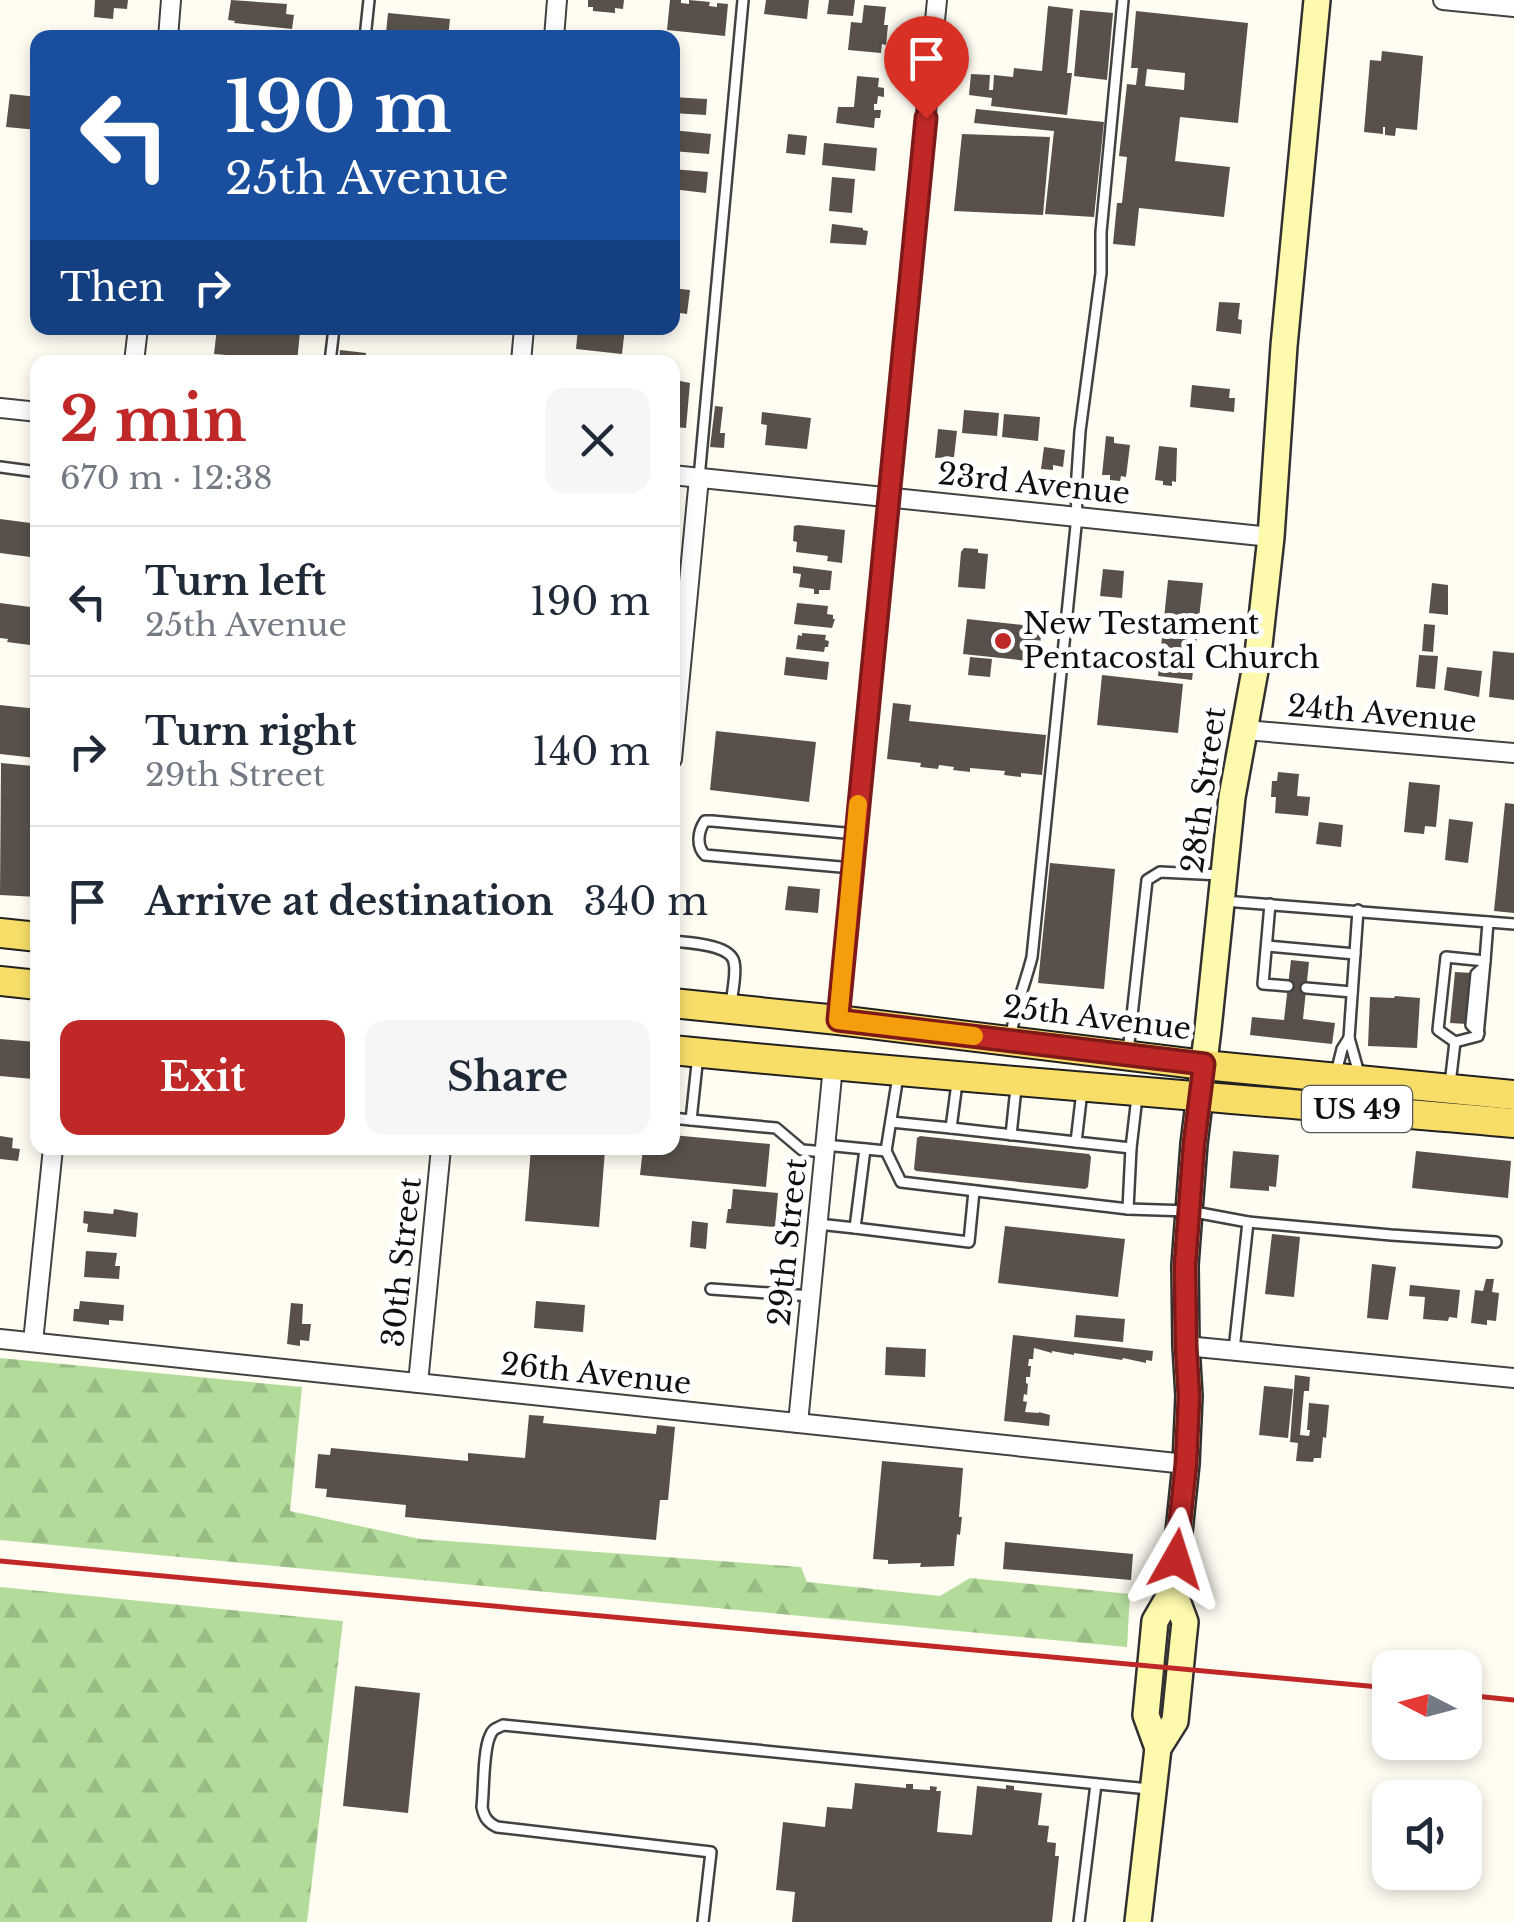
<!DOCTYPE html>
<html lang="en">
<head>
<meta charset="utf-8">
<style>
	body { margin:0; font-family:"Libre Baskerville",serif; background:#f6f6f7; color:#1f2937; height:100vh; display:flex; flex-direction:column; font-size:38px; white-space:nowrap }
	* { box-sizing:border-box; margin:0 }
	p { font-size:32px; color:#747a83 }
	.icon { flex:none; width:55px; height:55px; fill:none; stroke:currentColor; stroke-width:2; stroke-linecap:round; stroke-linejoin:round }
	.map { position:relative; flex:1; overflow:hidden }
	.panel { position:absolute; left:30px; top:355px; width:650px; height:800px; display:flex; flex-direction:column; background:#fff; border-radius:20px; box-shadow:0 5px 15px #0003 }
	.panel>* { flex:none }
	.banner { position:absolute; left:30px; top:30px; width:650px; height:305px; border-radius:20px; box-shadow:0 5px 15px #0003; background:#1a4fa0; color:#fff; overflow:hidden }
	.needle { width:65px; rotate:276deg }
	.fabs { position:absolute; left:1372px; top:1650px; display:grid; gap:20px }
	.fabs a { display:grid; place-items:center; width:110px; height:110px; border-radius:20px; background:#fff; box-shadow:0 5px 15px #0003; font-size:50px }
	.pin { position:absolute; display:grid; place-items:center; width:85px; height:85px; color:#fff; margin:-102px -42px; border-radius:50% 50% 50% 0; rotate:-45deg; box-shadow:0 0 10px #0007 }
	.pin .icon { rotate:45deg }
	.me { position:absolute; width:110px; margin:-55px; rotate:6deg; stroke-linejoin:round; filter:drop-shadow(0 0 8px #0008) }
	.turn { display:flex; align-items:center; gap:35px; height:210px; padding:0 30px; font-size:45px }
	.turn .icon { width:130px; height:130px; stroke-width:2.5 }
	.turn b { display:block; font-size:70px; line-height:85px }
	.then { display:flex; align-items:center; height:95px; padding:0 30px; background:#0003; gap:20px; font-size:38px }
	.round { display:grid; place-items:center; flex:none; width:105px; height:105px; border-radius:20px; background:#f6f6f7 }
	.head { display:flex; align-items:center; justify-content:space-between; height:170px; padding:0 30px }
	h1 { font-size:60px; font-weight:700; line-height:75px; color:#c02827 }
	.primary-button { display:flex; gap:20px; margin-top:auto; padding:20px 30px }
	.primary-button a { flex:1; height:115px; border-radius:20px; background:#c02827; color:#fff; font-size:40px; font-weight:700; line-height:115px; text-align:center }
	.primary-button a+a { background:#f6f6f7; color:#1f2937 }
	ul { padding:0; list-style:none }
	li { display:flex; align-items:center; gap:30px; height:150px; padding:0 30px; border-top:2px solid #e0e1e3 }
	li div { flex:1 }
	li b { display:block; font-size:38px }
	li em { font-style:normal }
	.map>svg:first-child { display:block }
	.forest { fill:url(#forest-firs) }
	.building { fill:#58514b; fill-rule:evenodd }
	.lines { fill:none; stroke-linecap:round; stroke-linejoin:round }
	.lane-casing { stroke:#424242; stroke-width:14 }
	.street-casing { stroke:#424242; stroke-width:22 }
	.secondary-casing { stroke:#313131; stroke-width:30 }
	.primary-casing { stroke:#202020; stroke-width:32 }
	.lane { stroke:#fff; stroke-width:9 }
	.street { stroke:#fff; stroke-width:18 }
	.secondary { stroke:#fefaad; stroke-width:25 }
	.primary { stroke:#f8de69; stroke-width:28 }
	.rail { stroke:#c02827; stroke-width:5 }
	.route-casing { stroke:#7d1a19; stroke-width:25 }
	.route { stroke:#c02827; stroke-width:18 }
	.slow { stroke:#f59e0b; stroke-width:18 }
	.poi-dot { fill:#c02827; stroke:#fff; stroke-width:4 }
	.labels { text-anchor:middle; stroke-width:10; stroke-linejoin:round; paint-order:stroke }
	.shield { fill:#fff; stroke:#575757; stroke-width:2.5 }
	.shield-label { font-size:28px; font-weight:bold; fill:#0f0f0f }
	.street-label { font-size:30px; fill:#0f0f0f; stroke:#fff }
	.poi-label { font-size:30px; fill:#0f0f0f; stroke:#fff; text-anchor:start }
</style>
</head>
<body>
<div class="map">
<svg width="1514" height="1922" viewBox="0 0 1514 1922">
	<defs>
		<pattern id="forest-firs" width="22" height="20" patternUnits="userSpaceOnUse" patternTransform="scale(2.5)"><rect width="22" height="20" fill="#b3db9a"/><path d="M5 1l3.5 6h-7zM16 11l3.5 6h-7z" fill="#99bb84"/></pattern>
	</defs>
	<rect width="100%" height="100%" fill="#fffdf2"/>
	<g class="forest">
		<polygon points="0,1358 302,1387 290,1511 420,1539 801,1567 807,1582 940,1596 970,1578 1130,1594 1127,1647 0,1540"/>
		<polygon points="0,1587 343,1621 307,1922 0,1922"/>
	</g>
	<g class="building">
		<polygon points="95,0 128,0 127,9 114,8 113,19 94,17"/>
		<polygon points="231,0 287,4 286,14 294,15 292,29 234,23 235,21 228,20"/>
		<polygon points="588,0 624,0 623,9 615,8 615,13 593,11 593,7 588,7"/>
		<polygon points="670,0 681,0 681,3 689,4 689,0 710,2 709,6 717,7 717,3 728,4 725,36 667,30"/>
		<polygon points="766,0 809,0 807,19 764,14"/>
		<polygon points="829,0 855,0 853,16 827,14"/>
		<polygon points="864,5 886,7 884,25 888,25 886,45 882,44 881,53 848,50 851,22 862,23"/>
		<polygon points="1048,6 1073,9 1067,73 1072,73 1067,115 991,106 992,98 969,95 971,74 990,75 989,90 993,90 994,75 1013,77 1014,68 1042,71"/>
		<polygon points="1080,10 1113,13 1107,80 1074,76"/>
		<path d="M1136,11L1248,23L1238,123L1180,117L1175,161L1230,167L1224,217L1139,208L1135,246L1113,244L1117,203H1122L1127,157L1119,156L1127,84L1136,85L1138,68H1131ZM1147,69L1185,73L1184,90L1145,86Z"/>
		<polygon points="388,13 450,19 448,38 386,33"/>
		<polygon points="1382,51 1423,56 1417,130 1396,128 1395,136 1385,135 1385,127 1383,127 1383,134 1364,132 1370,60 1381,61"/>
		<polygon points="857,76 879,78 878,87 884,88 884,97 878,96 877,104 874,104 874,110 881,110 880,118 875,118 874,128 836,123 838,107 854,107"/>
		<polygon points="10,94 38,97 38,130 6,127"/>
		<polygon points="672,97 707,99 706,115 672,113"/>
		<polygon points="976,109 1104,122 1094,217 1045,214 1054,131 974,123"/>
		<polygon points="672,130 711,134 709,154 672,151"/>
		<polygon points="788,134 807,136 805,155 786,153"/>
		<polygon points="962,134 1050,137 1043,215 954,211"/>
		<polygon points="824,143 877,148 875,171 822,165"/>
		<polygon points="672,169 708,172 706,193 672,189"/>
		<polygon points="832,177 855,179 852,213 829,211"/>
		<polygon points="832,224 863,228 863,230 868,231 866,245 830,243"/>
		<polygon points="672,288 690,290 687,314 672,312"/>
		<polygon points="1219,302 1240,303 1238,319 1242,320 1241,334 1216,331"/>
		<polygon points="217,328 261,328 300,332 297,362 260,362 261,358 214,354"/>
		<polygon points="578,328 625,328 622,354 576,349"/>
		<polygon points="340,350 366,353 365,362 339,362"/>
		<polygon points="680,381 690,383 686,428 675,427 675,423 672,423 672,400 676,401"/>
		<polygon points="1192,385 1230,389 1229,398 1235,398 1234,412 1190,407"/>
		<polygon points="715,406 723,407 720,433 725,433 724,448 710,447"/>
		<polygon points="964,410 999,413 997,436 962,433"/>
		<polygon points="762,412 811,418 807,449 765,445 767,425 761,424"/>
		<polygon points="1004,414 1040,417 1038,441 1002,437"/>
		<polygon points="938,429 957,431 954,457 935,458"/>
		<polygon points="1106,436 1114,437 1114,443 1130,445 1126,477 1121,476 1120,481 1110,480 1110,475 1102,475"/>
		<polygon points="1159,446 1177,448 1176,482 1172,481 1172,486 1163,485 1163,481 1155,480"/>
		<polygon points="1044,447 1065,450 1063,467 1053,465 1053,470 1041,469"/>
		<polygon points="0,519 38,524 38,558 0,553"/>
		<polygon points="798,525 845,530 842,563 827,561 828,556 796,552 797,542 793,541 794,526"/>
		<polygon points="964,548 978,549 978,553 988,554 985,589 958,587 961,552"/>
		<polygon points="793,566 832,571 830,590 819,590 819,594 814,594 814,589 799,587 801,574 793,573"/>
		<polygon points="1103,569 1124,571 1122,598 1100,596"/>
		<polygon points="1168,580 1203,583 1192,680 1158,676"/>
		<polygon points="1432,583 1448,585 1448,615 1429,613"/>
		<polygon points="0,603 38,608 38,646 7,642 8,639 0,638"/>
		<polygon points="797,603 828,606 827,614 833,615 833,619 835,619 832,628 794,624"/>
		<polygon points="967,619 1042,627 1038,662 963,654"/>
		<polygon points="1424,624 1435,625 1433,652 1422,651"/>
		<polygon points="802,633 826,635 825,640 829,641 828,647 825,647 824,652 796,649 798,635 802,636"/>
		<polygon points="1493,651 1514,653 1514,700 1489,697"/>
		<polygon points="1419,655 1438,656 1435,689 1416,687"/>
		<polygon points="786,657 829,662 827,680 784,675"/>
		<polygon points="970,657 992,659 990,677 968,675"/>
		<polygon points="1447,667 1482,671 1479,697 1444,690"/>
		<polygon points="1102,675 1183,684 1178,733 1097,725"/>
		<polygon points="893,703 911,705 909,721 1046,735 1042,775 1021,773 1021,777 1004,775 1005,771 970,768 970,772 953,770 954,767 939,765 938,769 920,767 921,763 887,759"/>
		<polygon points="0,705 38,709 36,758 0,754"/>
		<polygon points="716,731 816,742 809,802 710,790"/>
		<polygon points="1,763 33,766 32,773 38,774 38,897 0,895"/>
		<polygon points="1278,772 1299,774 1297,796 1310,797 1308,816 1275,813 1276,797 1271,797 1272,781 1277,781"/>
		<polygon points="1409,782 1440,785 1436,827 1425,826 1424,834 1404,832"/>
		<polygon points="1505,803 1514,804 1514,913 1494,911"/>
		<polygon points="1449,819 1473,822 1468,863 1445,860"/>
		<polygon points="1319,822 1343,825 1341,847 1316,844"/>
		<polygon points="1050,863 1115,869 1104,989 1038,983"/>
		<polygon points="788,886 820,889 818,913 785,910"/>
		<polygon points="1291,960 1309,962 1303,1019 1335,1023 1332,1044 1250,1035 1252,1017 1284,1020"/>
		<polygon points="1455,972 1472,973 1467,1024 1450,1023"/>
		<polygon points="1395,996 1420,998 1417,1048 1368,1046 1370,997 1394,998"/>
		<polygon points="0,1039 36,1042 33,1079 0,1076"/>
		<polygon points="672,1135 770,1144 766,1187 640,1175 643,1148 672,1148"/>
		<polygon points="0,1136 13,1138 12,1148 20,1149 18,1161 0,1159"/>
		<polygon points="920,1136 1089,1154 1091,1157 1088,1187 1085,1189 916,1171 914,1169 917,1138"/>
		<polygon points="531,1148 605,1150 599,1227 525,1221"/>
		<polygon points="1233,1151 1279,1155 1276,1187 1269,1186 1269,1191 1230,1188"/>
		<polygon points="1416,1151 1511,1161 1508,1198 1412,1188"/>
		<polygon points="733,1189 778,1193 775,1227 726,1223 728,1209 731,1209"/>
		<polygon points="114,1209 138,1213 136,1237 87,1232 88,1224 83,1223 84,1211 113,1214"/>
		<polygon points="692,1221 708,1223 706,1249 690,1247"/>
		<polygon points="1005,1226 1125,1239 1118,1297 998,1283"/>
		<polygon points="1272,1234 1300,1237 1294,1297 1265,1294"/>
		<polygon points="86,1251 117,1253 115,1266 120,1266 119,1279 84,1277"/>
		<polygon points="1372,1264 1396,1267 1388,1320 1367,1318"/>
		<polygon points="1486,1279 1494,1279 1492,1292 1499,1293 1496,1321 1487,1320 1487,1325 1471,1323 1475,1290 1483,1291"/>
		<polygon points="1410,1285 1460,1290 1457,1318 1449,1317 1448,1321 1423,1319 1425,1297 1409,1296"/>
		<polygon points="80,1301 124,1305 123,1321 109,1320 109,1325 73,1321 74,1309 79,1309"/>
		<polygon points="536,1301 585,1305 583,1332 534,1328"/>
		<polygon points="291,1303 303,1304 302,1324 311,1324 309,1341 300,1340 300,1346 287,1344"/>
		<polygon points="1076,1315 1125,1319 1123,1342 1074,1337"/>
		<polygon points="1013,1335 1153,1351 1152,1361 1146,1360 1146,1363 1123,1358 1122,1360 1074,1353 1074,1355 1052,1351 1052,1353 1034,1348 1033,1359 1029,1359 1028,1366 1031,1366 1030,1377 1026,1377 1026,1383 1028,1384 1027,1395 1024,1394 1023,1401 1027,1402 1025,1412 1039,1413 1039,1412 1050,1415 1049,1426 1004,1421"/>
		<polygon points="886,1347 926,1349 925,1377 885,1375"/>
		<polygon points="1295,1375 1310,1377 1309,1391 1304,1391 1300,1435 1309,1436 1310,1430 1307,1430 1309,1403 1329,1405 1326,1438 1323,1437 1321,1458 1314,1458 1313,1462 1296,1461 1298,1443 1290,1442"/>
		<polygon points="1264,1386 1293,1389 1288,1438 1259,1435"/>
		<polygon points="529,1415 544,1416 543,1423 656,1434 657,1425 675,1427 668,1500 660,1500 656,1540 405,1517 406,1505 326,1497 327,1489 315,1488 318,1454 330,1455 331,1448 468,1461 468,1453 525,1458"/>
		<polygon points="882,1461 963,1468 959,1517 962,1517 960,1535 957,1534 954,1566 920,1567 921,1563 888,1564 888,1560 873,1559"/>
		<polygon points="1005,1542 1133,1554 1131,1580 1003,1569"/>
		<polygon points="355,1686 420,1693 408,1813 343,1806"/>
		<polygon points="855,1783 906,1788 906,1784 913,1784 913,1789 930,1790 930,1786 937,1787 936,1791 941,1791 937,1832 972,1835 977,1786 1006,1789 1006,1785 1014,1786 1014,1790 1042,1793 1038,1825 1049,1826 1047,1842 1056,1843 1055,1856 1059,1856 1052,1922 792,1922 795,1892 776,1890 783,1822 825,1827 827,1807 852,1809"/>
	</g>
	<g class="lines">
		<g class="lane-casing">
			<g id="lane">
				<polyline points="365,38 369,0"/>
				<polyline points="330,362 334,328"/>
				<polyline points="0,467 38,472"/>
				<polyline points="699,478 743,0"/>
				<path d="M852,868L705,855C696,846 698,831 705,821H712L856,834"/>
				<polyline points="1224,901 1514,924"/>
				<polyline points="1270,904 1263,984 1288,986"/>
				<path d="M672,941C689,943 730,944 734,962C737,974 732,992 731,1005"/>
				<polyline points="1267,946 1355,954"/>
				<polygon points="1446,957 1485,961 1478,1036 1455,1042 1438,1030"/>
				<polyline points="1485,961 1488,922"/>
				<polyline points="1306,988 1352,992"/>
				<polyline points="1479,1033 1471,1025 1476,974 1484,967"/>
				<path d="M1011,1037C1014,1009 1025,985 1032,957L1077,516L1076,490L1080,431L1101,273V232L1123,0"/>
				<polyline points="1349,1038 1358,910"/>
				<polyline points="1128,1052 1147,880 1160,872 1221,875"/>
				<polyline points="698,1055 691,1120 776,1128 802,1150 825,1152"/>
				<polyline points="1336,1073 1342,1049 1349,1038 1360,1077"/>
				<polyline points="1450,1084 1455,1042"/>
				<polyline points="672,1118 691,1120"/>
				<polyline points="891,1122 951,1128 957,1083"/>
				<polyline points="951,1128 1076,1142 1082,1091"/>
				<polyline points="1011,1135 1016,1088"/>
				<polyline points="1076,1142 1131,1148 1137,1097"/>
				<polyline points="825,1145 886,1151 898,1076"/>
				<polyline points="1131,1148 1128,1209 1189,1211 1248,1222 1391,1235 1496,1242"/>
				<polyline points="886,1151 901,1182 1128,1209"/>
				<polyline points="818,1224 855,1228 865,1149"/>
				<polyline points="855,1228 969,1242 974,1191"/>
				<polyline points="711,1289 811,1296"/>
				<polyline points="1234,1350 1248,1222"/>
				<path d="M703,1922L711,1852L497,1827C487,1822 484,1817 482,1807C484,1790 483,1750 490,1736C493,1728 496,1729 503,1725L1149,1789"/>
				<polyline points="1079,1922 1096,1784"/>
			</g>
		</g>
		<g class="street-casing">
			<g id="street">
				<polyline points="1443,0 1514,7"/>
				<polyline points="168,38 171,0"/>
				<polyline points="554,38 557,0"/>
				<polyline points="134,362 138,328"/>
				<polyline points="521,362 524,328"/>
				<polyline points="0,408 38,412"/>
				<polyline points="672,475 1271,537"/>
				<polyline points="1245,730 1514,753"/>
				<polyline points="672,759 699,478"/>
				<polyline points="838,1020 937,0"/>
				<polyline points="0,1339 1186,1464"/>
				<polyline points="33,1342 53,1148"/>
				<polyline points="1186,1346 1514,1378"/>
				<polyline points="418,1383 441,1148"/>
				<polyline points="798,1423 833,1066"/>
			</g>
		</g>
		<g class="secondary-casing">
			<g id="secondary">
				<polyline points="1158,1748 1146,1715 1155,1621 1173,1590 1186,1464 1189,1396 1186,1346 1185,1265 1194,1144 1208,1029 1232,797 1258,654 1271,537 1284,346 1317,0"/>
				<polyline points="1138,1922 1158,1748 1175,1721 1183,1641 1185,1622 1173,1590"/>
			</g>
		</g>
		<g class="primary-casing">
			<g id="primary">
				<polyline points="0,933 38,937"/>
				<polyline points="0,981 38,985"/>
				<polyline points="672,1003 838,1020 1204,1065 1514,1095"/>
				<path d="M672,1050C953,1078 1234,1098 1514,1123"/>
			</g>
		</g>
		<use href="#lane" class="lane"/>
		<use href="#street" class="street"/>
		<use href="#secondary" class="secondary"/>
		<use href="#primary" class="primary"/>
		<g class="rail">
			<polyline points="0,1561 1390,1688"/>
			<polyline points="1465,1695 1514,1700"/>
		</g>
	</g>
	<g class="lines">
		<g class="route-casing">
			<polyline id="route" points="926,118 838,1020 1204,1064 1194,1144 1185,1265 1186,1346 1189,1396 1186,1464 1176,1559"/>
		</g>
		<use href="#route" class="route"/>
		<polyline class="slow" points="858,804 838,1020 974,1036"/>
	</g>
	<circle class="poi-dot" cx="1003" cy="641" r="10"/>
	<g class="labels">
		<rect class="shield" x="1302" y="1086" width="110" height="46" rx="8"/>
		<g class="shield-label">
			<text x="1357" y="1119">US 49</text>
		</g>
		<g class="street-label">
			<text transform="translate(1034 484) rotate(6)" y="10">23rd Avenue</text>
			<text transform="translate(1382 714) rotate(5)" y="10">24th Avenue</text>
			<text transform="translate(1204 790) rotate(-82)" y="10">28th Street</text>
			<text transform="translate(1097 1018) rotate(7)" y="10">25th Avenue</text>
			<text transform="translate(788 1242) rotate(-84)" y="10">29th Street</text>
			<text transform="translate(402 1262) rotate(-84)" y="10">30th Street</text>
			<text transform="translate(596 1374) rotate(6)" y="10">26th Avenue</text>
		</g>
		<g class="poi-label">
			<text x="1023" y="634">New Testament<tspan x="1023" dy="34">Pentacostal Church</tspan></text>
		</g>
	</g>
</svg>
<div class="fabs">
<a><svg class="needle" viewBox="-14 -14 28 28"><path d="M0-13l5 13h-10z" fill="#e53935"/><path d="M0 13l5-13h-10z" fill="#747a83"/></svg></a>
<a><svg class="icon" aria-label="sound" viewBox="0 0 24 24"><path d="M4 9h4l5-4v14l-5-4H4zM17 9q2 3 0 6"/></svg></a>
</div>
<div class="pin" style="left:926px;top:118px;background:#d93025"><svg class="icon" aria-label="arrive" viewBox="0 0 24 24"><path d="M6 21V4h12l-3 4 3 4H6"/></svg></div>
<svg class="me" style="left:1176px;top:1559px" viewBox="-20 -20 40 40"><path d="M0-17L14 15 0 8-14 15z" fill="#c02827" stroke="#fff" stroke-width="4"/></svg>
<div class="banner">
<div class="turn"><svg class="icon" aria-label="left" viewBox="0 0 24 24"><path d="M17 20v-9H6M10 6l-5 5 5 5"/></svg><div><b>190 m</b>25th Avenue</div></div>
<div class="then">Then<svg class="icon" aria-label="right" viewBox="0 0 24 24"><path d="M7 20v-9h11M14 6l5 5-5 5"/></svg></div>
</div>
<section class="panel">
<div class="head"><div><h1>2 min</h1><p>670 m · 12:38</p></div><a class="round"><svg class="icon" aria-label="close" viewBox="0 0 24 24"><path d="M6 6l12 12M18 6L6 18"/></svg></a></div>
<ul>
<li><svg class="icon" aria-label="left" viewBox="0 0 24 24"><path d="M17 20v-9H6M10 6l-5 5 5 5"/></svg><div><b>Turn left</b><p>25th Avenue</p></div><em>190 m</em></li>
<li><svg class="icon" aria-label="right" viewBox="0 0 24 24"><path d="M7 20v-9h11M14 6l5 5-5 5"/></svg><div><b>Turn right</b><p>29th Street</p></div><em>140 m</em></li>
<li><svg class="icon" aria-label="arrive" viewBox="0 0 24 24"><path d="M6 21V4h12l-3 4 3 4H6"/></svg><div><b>Arrive at destination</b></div><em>340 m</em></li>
</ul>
<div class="primary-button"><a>Exit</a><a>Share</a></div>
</section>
</div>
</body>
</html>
